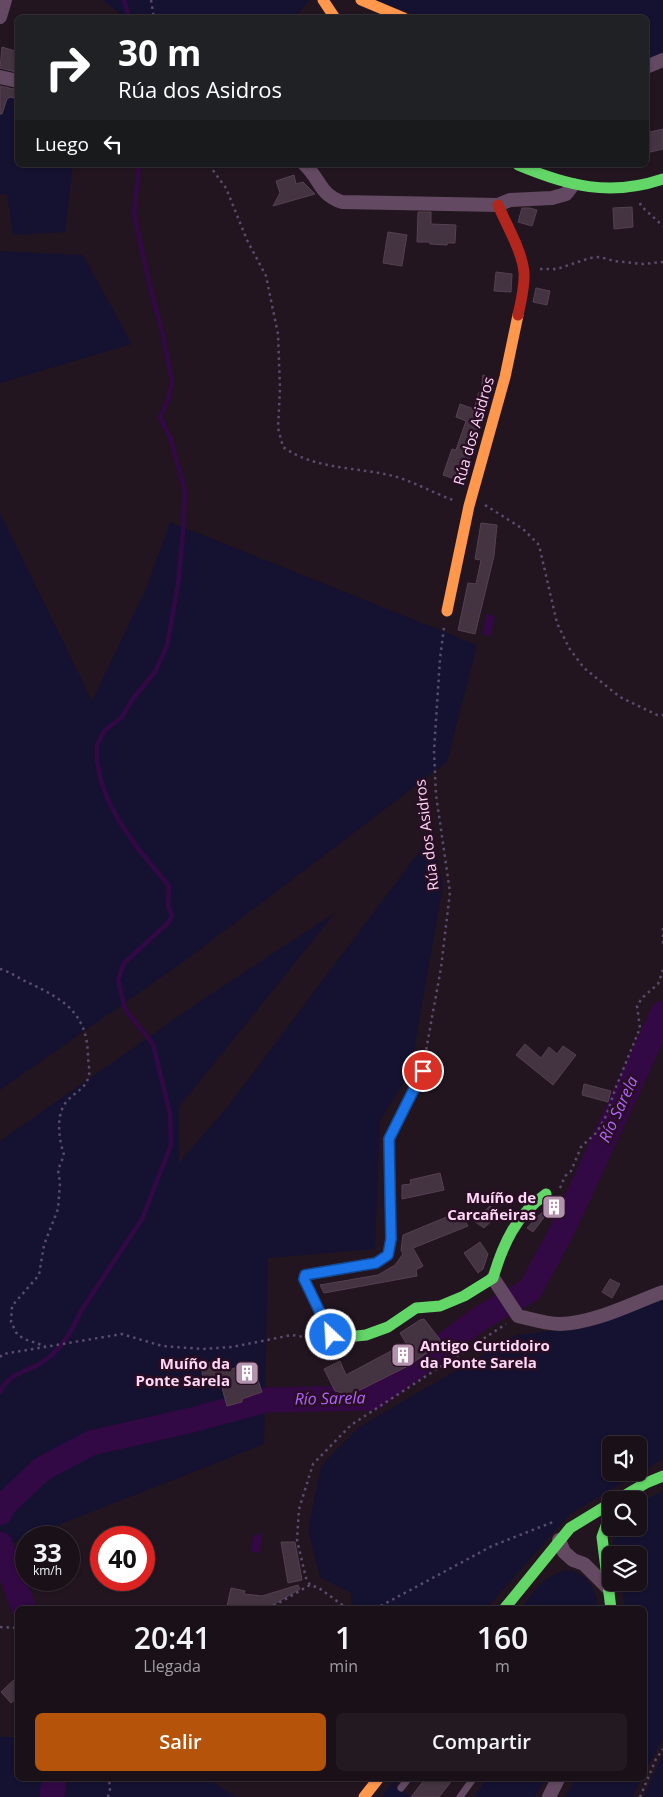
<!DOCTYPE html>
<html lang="es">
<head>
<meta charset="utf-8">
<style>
	body { margin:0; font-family:"Open Sans",sans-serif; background:#231921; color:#f1f3f6; height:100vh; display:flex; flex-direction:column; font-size:19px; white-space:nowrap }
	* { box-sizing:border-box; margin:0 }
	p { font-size:16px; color:#9f9da2 }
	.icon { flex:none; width:28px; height:28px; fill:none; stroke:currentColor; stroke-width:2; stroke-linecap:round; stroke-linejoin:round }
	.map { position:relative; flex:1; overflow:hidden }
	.sheet { position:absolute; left:15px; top:1606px; width:632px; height:175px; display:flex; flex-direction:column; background:#1a1018; border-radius:8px; box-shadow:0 1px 4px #0004,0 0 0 1px #383037 }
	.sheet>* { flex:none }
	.banner { position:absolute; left:15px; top:15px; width:634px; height:152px; border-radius:8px; box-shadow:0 1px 4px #0004,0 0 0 1px #383037; background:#202124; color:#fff; overflow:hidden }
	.controls { position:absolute; left:602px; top:1436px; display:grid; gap:10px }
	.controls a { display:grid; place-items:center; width:45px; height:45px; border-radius:8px; background:#1a1018; box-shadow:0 1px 4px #0004,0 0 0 1px #383037; font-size:25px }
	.speed { position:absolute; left:15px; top:1526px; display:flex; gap:10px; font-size:25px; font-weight:700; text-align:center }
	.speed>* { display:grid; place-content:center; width:65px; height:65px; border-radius:50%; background:#1a1018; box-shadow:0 1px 4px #0004,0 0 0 1px #383037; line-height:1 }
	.speed small { font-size:12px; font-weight:400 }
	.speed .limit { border:8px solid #d22; background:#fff; color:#111 }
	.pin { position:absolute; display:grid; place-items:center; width:42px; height:42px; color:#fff; margin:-21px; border:2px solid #fff; border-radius:50%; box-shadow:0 1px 5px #0007 }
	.me { position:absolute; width:55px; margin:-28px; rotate:335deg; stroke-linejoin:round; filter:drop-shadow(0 0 4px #0008) }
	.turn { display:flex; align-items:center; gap:18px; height:105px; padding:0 20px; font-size:22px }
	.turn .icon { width:65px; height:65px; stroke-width:2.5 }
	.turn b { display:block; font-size:35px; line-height:42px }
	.then { display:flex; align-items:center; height:48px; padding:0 20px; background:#0003; gap:10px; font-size:19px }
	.eta { display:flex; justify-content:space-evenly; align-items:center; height:85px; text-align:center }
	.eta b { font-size:30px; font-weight:600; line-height:35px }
	.cta { display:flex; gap:10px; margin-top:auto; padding:10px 20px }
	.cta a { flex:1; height:58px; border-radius:8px; background:#b45309; color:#fff; font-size:20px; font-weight:600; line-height:58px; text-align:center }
	.cta a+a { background:#231921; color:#f1f3f6 }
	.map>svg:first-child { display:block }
	.green { fill:#141230; fill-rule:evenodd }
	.water { fill:#320944 }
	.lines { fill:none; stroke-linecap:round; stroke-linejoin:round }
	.stream { stroke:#320944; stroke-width:4.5 }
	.river { stroke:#320944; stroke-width:25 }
	.building { fill:#443340; stroke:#564052 }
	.path { stroke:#5b4b6c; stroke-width:2.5; stroke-dasharray:2.5 4; stroke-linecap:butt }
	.lane { stroke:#634961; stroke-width:7 }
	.street { stroke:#634961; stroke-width:14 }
	.fast { stroke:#63d668; stroke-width:11 }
	.slow { stroke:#ff974d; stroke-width:11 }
	.jam { stroke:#b3261e; stroke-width:11 }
	.route-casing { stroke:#114b97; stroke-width:12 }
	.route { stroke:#1a73e8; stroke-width:9 }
	.labels { text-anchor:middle; stroke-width:5; stroke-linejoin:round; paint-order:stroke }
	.street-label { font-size:15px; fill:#ffd6f8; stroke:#280f23 }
	.poi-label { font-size:15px; font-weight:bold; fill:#ffd6f8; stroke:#280f23; text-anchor:end }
	.water-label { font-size:16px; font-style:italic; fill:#b364ff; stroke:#280f23 }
</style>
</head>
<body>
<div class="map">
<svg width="663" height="1797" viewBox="0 0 663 1797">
	<rect width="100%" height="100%" fill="#221520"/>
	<g class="green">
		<polygon points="103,0 309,0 296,17 125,18"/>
		<polygon points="375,0 663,0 663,54 646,61 646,18 422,17"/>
		<polygon points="12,97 17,99 18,165 73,165 65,232 13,235 7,195 0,194 0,103 7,98"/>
		<polygon points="0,251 83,255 132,344 0,383"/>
		<polygon points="0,512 92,701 147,586 170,522 477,645 447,762 186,960 0,1090"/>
		<polygon points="431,836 443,885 410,1073 380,1121 375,1249 268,1258 264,1444 0,1548 0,1141 199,1002 335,913 179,1107 179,1163 229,1105"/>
		<path d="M663,1298V1459L570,1514L486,1609H351V1593L320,1577L308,1530L321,1466L359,1427L517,1335L584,1327ZM611,1445H639V1472H611Z"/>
		<polygon points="663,1491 663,1739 645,1771 645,1609 625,1609 621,1583 639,1582 639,1555 613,1555 613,1543 617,1528 639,1528 639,1503"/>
		<path d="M567,1570C589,1574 596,1588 598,1609H521C534,1591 544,1575 567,1570Z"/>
		<polygon points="0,1737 17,1737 18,1779 208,1779 236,1797 0,1797"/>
		<polygon points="663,1755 663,1797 644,1797 659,1762"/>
		<polygon points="394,1779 400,1779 395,1786 410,1797 382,1797"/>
		<polygon points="486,1779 545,1779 535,1797 474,1797"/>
		<polygon points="576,1779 641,1779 633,1797 565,1797"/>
	</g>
	<g class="water">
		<polygon points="486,614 495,616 491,636 482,634"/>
		<polygon points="259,1533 262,1533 260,1553 251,1552 253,1535 258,1535"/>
	</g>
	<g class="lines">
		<g class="stream">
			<polyline points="124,0 129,18"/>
			<path d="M0,1392C9,1372 29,1372 44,1361C61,1350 73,1329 81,1311L142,1219L171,1145L170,1114L153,1044L125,1009L118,980L124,963L169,922L172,914L168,907L169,886L136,846L119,821L108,800L101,781L97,761V745L104,731L122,717L132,700L155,672L167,646L178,584L183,532L185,492L171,440L160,417L168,400L172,382L163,335L151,291L134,214L139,165"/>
		</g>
		<g class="river">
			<polyline points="0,1513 4,1505 42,1469 91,1443 192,1420 266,1400 373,1398 479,1319 530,1290 562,1231 663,1013"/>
			<polyline points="0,1544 24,1609"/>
			<polyline points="52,1797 54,1779"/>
		</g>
	</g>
	<g class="building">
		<polygon points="2,47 18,52 16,72 0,68"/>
		<polygon points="0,86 18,90 18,99 10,97 7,99 2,114 0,114"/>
		<polygon points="663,129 663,149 646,153 646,133"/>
		<polygon points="294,175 296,184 303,182 315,194 273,206 280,193 276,181"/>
		<polygon points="632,207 633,227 614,229 613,208"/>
		<polygon points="522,208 530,208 537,210 532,226 518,222"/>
		<polygon points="418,212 431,212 431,224 456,225 455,243 447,243 447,245 430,244 430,242 417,242"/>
		<polygon points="388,232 407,235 402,266 383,263"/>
		<polygon points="496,272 512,274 511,292 494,291"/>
		<polygon points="536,288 550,291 547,305 533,302"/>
		<polygon points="483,375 492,378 463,482 443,475 452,449 456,450 466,421 456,417 460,404 474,409 479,392 481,393"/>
		<polygon points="481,523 497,525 494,556 475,634 458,630 468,583 476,584 481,560 475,559"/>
		<polygon points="525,1044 541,1058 549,1047 557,1054 563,1046 576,1055 553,1085 516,1055"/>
		<polygon points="584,1084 611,1091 608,1102 582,1095"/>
		<polygon points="440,1173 444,1190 402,1199 402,1185 411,1184 410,1180"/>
		<polygon points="565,1198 563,1209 548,1212 533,1232 527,1228 535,1219 557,1199"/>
		<polygon points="490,1206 498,1215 484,1228 474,1221"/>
		<polygon points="461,1215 468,1226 413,1248 423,1266 416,1270 417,1276 324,1293 320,1285 378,1275 395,1265 403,1254 401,1250 403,1235 449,1216 451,1219"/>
		<polygon points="480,1242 488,1254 483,1269 478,1273 464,1253"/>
		<polygon points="610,1279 620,1284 612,1298 602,1292"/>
		<polygon points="424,1319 442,1342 436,1347 408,1366 350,1395 335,1391 324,1369 340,1361 346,1375 406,1343 400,1333 420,1320"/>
		<polygon points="225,1361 226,1371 252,1362 262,1392 242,1399 242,1402 227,1406 219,1377 203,1379 201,1364"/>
		<polygon points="281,1542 295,1542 302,1580 288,1583"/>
		<polygon points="298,1585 300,1589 273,1605 261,1609 237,1609 227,1606 231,1588 245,1591 244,1594 262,1596"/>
		<polygon points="18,1676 18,1697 11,1703 1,1692"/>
		<polygon points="425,1779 453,1779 439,1797 411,1797"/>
	</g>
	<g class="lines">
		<g class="path">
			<polyline points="151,0 154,18"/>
			<path d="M209,165L226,188L247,240L266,276L278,334L280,388L278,428L283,447C314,469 353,467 389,475C409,479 433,493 453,500"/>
			<polyline points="640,203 641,206 663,226"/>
			<polyline points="540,269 557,269 590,258 600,257 614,261 643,264 663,262"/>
			<polyline points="485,505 523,529 539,545 557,623 569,648 584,668 620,697 657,715 663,715"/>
			<polyline points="663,928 663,944"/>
			<path d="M0,969C9,971 18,978 27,982C63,999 87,1012 88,1056C88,1062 90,1069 89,1075C86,1089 76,1091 67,1101C55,1115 59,1139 64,1155L58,1170L60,1183L58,1209L44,1245L39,1275L12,1306L11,1322L17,1334L24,1339L45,1346"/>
			<polyline points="425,1056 441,968 450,892 436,795 434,751 440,659 444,627"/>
			<polyline points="560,1188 565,1176 571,1171 581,1147 597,1132 606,1116 616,1087 640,1028 637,1006 642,998 658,984 663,970"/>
			<polyline points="0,1357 3,1354 122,1334 162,1346 202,1349 232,1347 292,1335 316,1339"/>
			<polyline points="268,1609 310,1585"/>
			<polyline points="348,1609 319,1588 310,1585 306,1578 297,1540 299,1509 313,1464 351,1425 506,1324"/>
			<polyline points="375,1609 492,1546 553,1522"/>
			<polyline points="0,1627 18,1628"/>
			<polyline points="108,1797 110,1789 109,1779"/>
			<polyline points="640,1797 656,1759 663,1749"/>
		</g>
		<g class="lane">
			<polyline points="401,1788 408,1779"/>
			<polyline points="460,1797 473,1779"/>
		</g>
		<g class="street">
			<polyline points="0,17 5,0"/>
			<polyline points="646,67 663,60"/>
			<polyline points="0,77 18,81"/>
			<path d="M305,165C321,180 319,194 342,202L498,205L510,200L552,198L566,194L573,185"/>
			<path d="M493,1278L518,1316C531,1319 547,1324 560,1324C595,1323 630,1304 663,1292"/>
			<polyline points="559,1540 564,1552 573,1560 584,1564 609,1589"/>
			<polyline points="549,1797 558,1779"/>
		</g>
		<g class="fast">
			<path d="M518,165C568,186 610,197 663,179"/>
			<path d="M326,1326L331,1335L346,1337L366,1335L388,1327L416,1308L440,1306L464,1296L493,1278C503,1244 516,1215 546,1194"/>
			<polyline points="617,1500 646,1483 663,1476"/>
			<polyline points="611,1512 602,1537 611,1609"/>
			<polyline points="504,1609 570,1528 611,1503"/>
		</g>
		<g class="slow">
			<polyline points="323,0 335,18"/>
			<polyline points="361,0 404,18"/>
			<polyline points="447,611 469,506 505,377 518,315"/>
			<polyline points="364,1797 378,1779"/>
		</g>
		<g class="jam">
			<path d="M498,205C506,224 522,251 524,272C525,287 521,301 518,315"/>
			<polyline points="326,1326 304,1279 305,1275 376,1263 388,1255 391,1239 389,1139 423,1071"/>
		</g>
	</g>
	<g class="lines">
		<g class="route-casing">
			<polyline id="route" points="331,1335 304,1279 305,1275 376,1263 388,1255 391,1239 389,1139 423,1071"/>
		</g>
		<use href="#route" class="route"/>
	</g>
	<defs>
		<g id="building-square" transform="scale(1.25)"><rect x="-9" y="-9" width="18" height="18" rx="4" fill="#b292ac" stroke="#280f23"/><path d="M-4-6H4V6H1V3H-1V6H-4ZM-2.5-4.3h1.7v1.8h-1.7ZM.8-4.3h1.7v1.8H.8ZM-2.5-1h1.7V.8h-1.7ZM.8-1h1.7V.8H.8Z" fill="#fff"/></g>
	</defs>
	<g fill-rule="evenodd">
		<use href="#building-square" x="554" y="1207"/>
		<use href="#building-square" x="403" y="1355"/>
		<use href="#building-square" x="247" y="1373"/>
	</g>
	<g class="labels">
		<g class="street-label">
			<text transform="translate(474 431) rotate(-74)" y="5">Rúa dos Asidros</text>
			<text transform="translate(427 835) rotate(-97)" y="5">Rúa dos Asidros</text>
		</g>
		<g class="poi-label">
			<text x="536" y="1203">Muíño de<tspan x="536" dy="17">Carcañeiras</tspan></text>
			<text x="420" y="1351" text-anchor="start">Antigo Curtidoiro<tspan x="420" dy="17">da Ponte Sarela</tspan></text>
			<text x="230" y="1369">Muíño da<tspan x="230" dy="17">Ponte Sarela</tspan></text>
		</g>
		<g class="water-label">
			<text transform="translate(618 1109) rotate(-65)" y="6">Río Sarela</text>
			<text transform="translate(330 1398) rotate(-1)" y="6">Río Sarela</text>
		</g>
	</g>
</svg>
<div class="controls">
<a><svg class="icon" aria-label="sound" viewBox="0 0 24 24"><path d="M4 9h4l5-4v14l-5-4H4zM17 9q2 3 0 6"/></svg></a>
<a><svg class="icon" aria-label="search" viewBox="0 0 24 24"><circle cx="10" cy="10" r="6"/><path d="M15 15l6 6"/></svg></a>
<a><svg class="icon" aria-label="layers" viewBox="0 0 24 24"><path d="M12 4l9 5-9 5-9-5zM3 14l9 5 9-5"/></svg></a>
</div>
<div class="speed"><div>33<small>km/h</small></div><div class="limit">40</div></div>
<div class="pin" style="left:423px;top:1071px;background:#d93025"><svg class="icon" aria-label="arrive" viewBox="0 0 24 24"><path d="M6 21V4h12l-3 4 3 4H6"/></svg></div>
<svg class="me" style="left:331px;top:1335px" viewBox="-20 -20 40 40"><circle r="17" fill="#1a73e8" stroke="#fff" stroke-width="3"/><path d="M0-11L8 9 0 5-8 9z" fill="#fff"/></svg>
<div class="banner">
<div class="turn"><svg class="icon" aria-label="right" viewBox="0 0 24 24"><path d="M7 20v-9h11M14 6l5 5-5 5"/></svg><div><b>30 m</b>Rúa dos Asidros</div></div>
<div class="then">Luego<svg class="icon" aria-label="left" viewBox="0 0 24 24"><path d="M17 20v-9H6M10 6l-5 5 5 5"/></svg></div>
</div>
<section class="sheet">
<div class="eta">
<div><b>20:41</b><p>Llegada</p></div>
<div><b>1</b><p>min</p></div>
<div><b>160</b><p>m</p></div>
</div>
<div class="cta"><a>Salir</a><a>Compartir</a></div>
</section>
</div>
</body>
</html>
